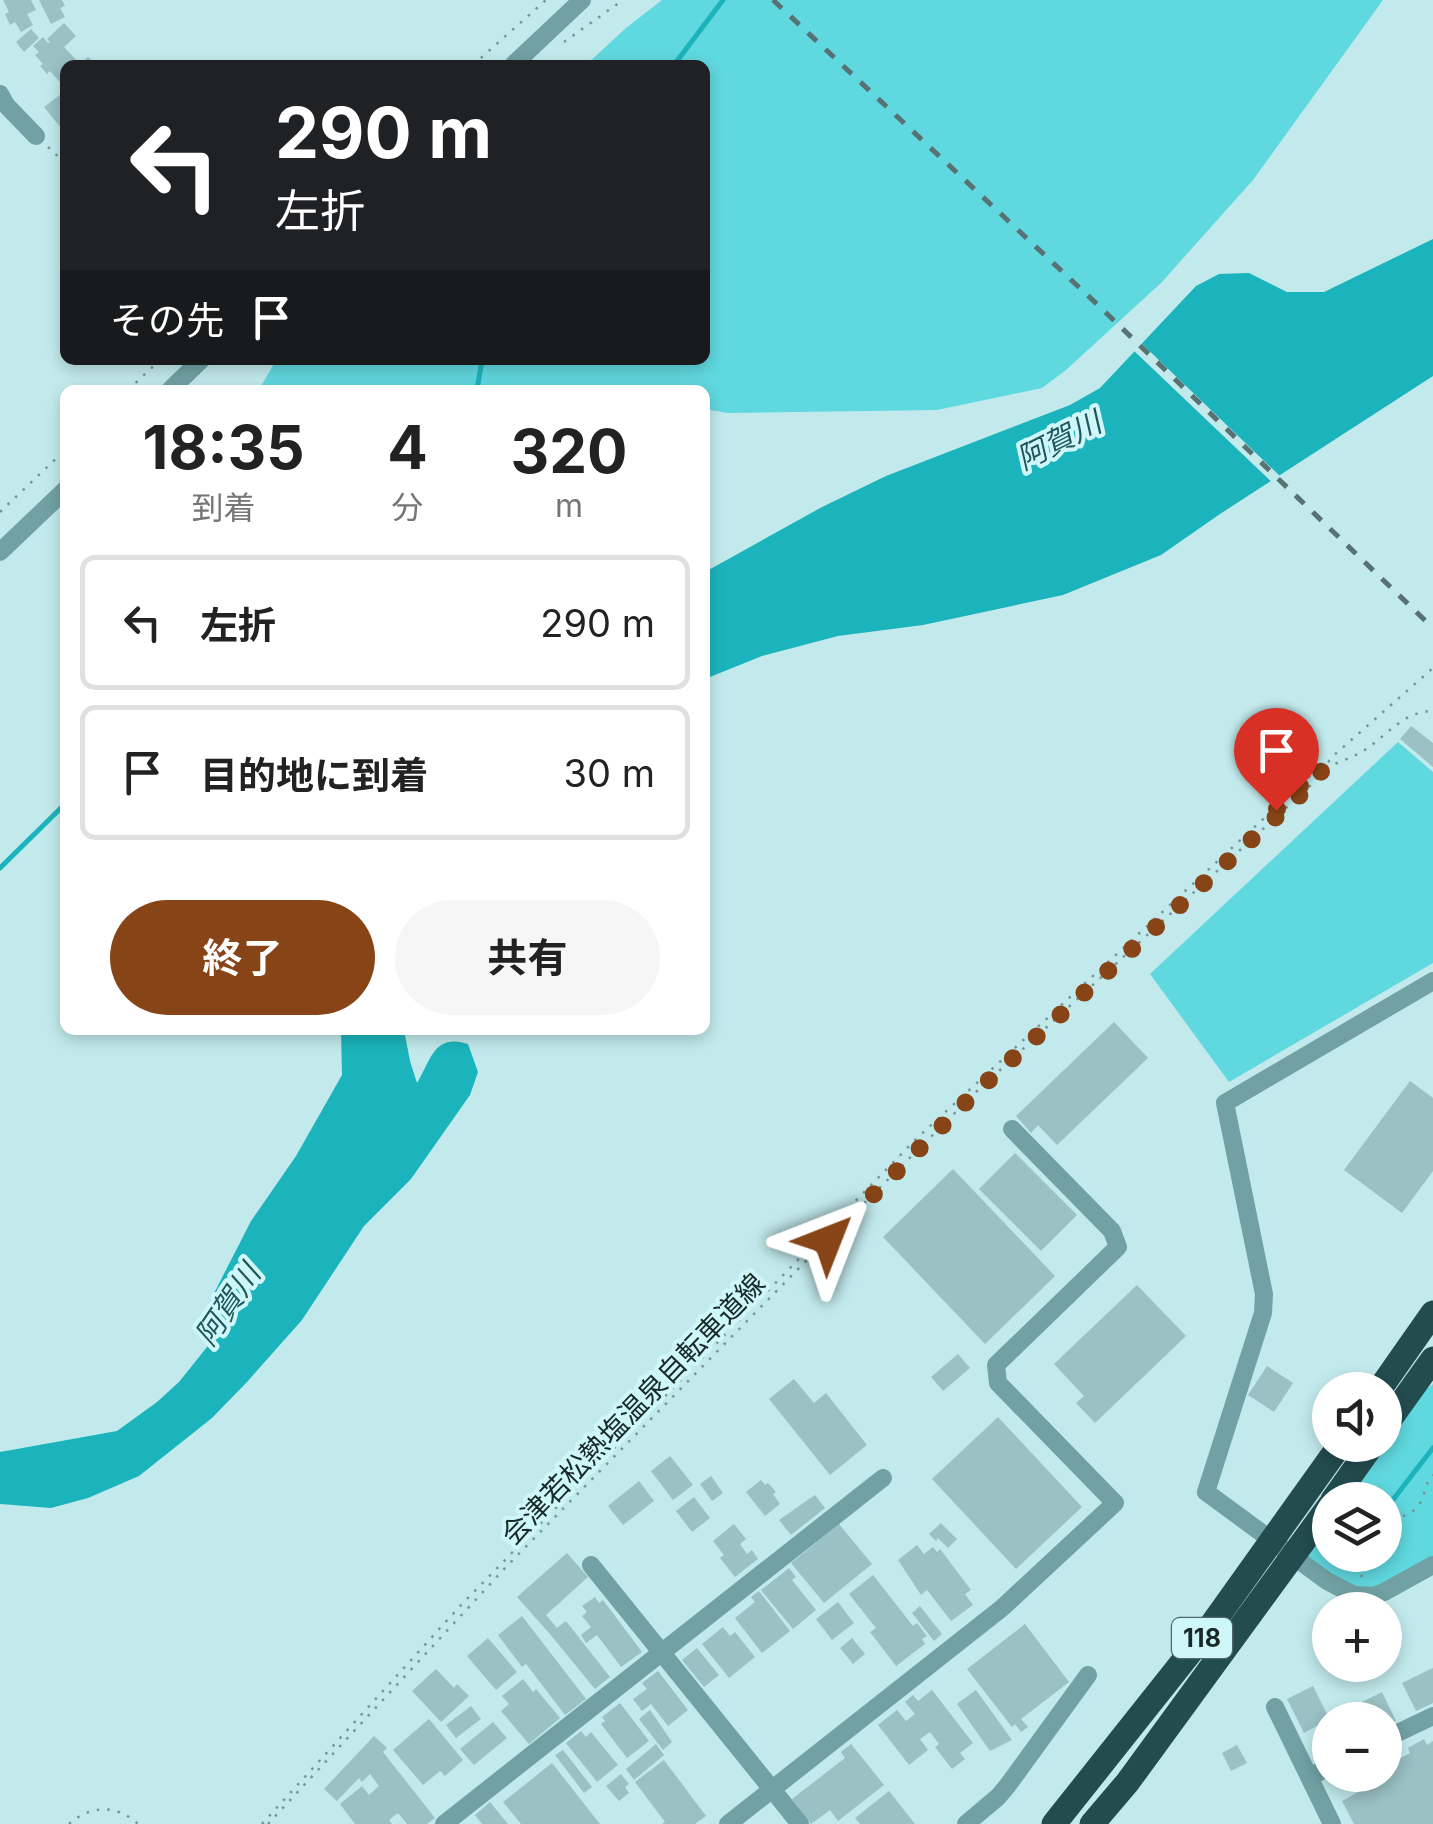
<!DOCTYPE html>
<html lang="ja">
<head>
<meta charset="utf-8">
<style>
	body { margin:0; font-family:Inter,"Noto Sans JP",sans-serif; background:#f6f6f6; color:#222; height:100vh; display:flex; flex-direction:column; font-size:38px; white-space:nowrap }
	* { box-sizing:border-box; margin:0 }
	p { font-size:32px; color:#767676 }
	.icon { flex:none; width:55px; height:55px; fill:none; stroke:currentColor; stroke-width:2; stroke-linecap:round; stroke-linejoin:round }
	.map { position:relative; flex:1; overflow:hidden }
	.details { position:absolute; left:60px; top:385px; width:650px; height:650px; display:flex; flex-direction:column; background:#fff; border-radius:15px; box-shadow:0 5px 15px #0003 }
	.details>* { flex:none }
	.top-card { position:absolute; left:60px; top:60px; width:650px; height:305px; border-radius:15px; box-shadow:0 5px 15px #0003; background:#202124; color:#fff; overflow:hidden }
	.controls { position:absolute; left:1312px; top:1372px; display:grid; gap:20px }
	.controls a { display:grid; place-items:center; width:90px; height:90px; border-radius:50%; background:#fff; box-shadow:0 5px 15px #0003; font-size:50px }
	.pin { position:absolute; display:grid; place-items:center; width:85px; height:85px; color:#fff; margin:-102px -42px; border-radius:50% 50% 50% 0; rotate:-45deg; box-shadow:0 0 10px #0007 }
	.pin .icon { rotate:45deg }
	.me { position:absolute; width:110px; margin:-55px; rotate:45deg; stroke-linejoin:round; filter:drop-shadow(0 0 8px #0008) }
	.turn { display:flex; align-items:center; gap:35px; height:210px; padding:0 50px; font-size:45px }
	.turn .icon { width:130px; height:130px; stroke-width:2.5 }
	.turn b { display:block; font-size:70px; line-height:85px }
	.then { display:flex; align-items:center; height:95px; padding:0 50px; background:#0003; gap:20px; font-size:38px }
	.eta { display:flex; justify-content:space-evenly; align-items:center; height:170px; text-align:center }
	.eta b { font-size:60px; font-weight:700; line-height:70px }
	.button { display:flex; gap:20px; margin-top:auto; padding:20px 50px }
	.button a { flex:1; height:115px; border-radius:60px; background:#874416; color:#fff; font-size:40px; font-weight:700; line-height:115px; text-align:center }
	.button a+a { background:#f6f6f6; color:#222 }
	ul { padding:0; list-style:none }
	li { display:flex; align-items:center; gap:30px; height:135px; margin:0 20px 15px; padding:0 30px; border:5px solid #e0e0e0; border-radius:15px }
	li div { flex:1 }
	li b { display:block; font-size:38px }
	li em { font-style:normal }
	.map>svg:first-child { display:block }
	.green { fill:#60d8df }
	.water { fill:#1cb4bc }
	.pier { fill:#c2eaec }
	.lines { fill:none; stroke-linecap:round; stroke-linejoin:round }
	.stream { stroke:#1cb4bc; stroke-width:5 }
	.building { fill:#9ac1c4 }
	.path { stroke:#779596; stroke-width:2.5; stroke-dasharray:2.5 8; stroke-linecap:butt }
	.minor { stroke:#71a1a4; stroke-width:18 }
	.highway { stroke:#234c4f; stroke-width:25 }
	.rail { stroke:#587172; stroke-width:5; stroke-dasharray:12 12; stroke-linecap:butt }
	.route { stroke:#874416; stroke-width:18; stroke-dasharray:0 32.4 }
	.labels { text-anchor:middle; stroke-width:8; stroke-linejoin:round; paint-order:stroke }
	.shield { fill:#cff7fa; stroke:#506768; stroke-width:2.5 }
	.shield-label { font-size:25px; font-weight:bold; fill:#19292a }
	.street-label { font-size:28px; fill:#19292a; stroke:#cff7fa }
	.water-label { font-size:30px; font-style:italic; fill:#1f575b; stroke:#cff7fa }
</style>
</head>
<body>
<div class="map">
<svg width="1433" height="1824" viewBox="0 0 1433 1824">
	<rect width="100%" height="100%" fill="#c2eaec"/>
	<g class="green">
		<polygon points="662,0 1383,0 1253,180 1161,283 1066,370 1042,388 937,410 727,413 705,409 705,390 259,390 276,360 705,360 705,65 586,65 626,28"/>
		<polygon points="1398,742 1433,772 1433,963 1229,1082 1150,974"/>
		<path d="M1433,1384V1559L1380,1590L1351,1589L1300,1555L1330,1513V1555H1385V1500H1340L1379,1445H1385C1386,1423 1415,1396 1433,1384Z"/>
	</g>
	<g class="water">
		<polygon points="1433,239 1433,376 1220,514 1161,555 1063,595 923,625 838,636 762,656 705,679 705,572 822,507 886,476 1070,405 1100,388 1196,286 1219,274 1249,273 1287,292 1324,292"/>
		<path d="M341,1030H404L410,1061L417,1083C431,1060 434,1033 468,1044L478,1072L470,1095L411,1179L364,1226L302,1320L247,1382L212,1418L139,1476L88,1498L51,1508L0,1504V1452L117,1431L157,1402L179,1382L215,1337L214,1325L205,1318L208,1305L251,1221L296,1156L342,1075Z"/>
	</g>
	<polygon class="pier" points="1138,340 1283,479 1275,485 1131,348"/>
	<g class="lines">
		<g class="stream">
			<polyline points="674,65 723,0"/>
			<polyline points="477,390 482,360"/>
			<polyline points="0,868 65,804"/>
			<polyline points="1385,1510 1433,1448"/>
			<polyline points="1349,1558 1351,1555"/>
		</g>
	</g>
	<g class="building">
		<polygon points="3,0 31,0 36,10 27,14 33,25 21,32 15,22 10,25 5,14 9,12"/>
		<polygon points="39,0 62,0 65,6 60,8 65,17 51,24"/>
		<polygon points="64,23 76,36 64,47 80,64 88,57 97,65 65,65 65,88 50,71 47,74 40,66 43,64 35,55 39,52 33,46 43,37 48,43 50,42 47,39"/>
		<polygon points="31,29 39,38 24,52 16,42"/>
		<polygon points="65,91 65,125 61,128 44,107"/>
		<polygon points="1411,726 1433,743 1433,767 1400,739"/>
		<polygon points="1114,1022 1148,1058 1057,1145 1038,1125 1031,1133 1016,1116"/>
		<polygon points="1410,1081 1433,1098 1433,1171 1402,1213 1344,1170"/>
		<polygon points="1015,1153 1077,1215 1041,1251 979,1189"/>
		<polygon points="953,1169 1055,1276 985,1344 883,1237"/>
		<polygon points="1137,1285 1186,1336 1095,1423 1076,1403 1084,1396 1054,1364"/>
		<polygon points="958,1354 970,1368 943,1391 931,1377"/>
		<polygon points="1267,1366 1293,1383 1274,1412 1248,1395"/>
		<polygon points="794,1379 814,1403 826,1393 867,1445 830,1475 769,1399"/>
		<polygon points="998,1417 1082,1507 1016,1569 932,1479"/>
		<polygon points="670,1456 693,1485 673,1500 651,1471"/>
		<polygon points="711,1476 723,1493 712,1501 700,1484"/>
		<polygon points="761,1480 765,1485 768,1483 776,1492 773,1494 780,1504 765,1516 746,1492"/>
		<polygon points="639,1481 654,1501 623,1525 608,1506"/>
		<polygon points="815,1495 825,1508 791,1535 779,1520"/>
		<polygon points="694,1497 710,1518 692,1532 676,1511"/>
		<polygon points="941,1523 957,1539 948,1548 938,1538 936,1541 929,1534"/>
		<polygon points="734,1524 746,1539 740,1544 747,1554 752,1550 758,1559 735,1577 720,1558 724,1555 713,1541"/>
		<polygon points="839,1524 872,1564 824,1603 791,1563"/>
		<polygon points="917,1545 924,1554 933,1547 937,1552 940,1549 971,1590 965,1594 973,1605 951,1621 927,1590 921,1595 898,1560"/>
		<polygon points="567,1553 588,1577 546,1615 557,1628 566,1621 610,1677 595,1689 549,1633 517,1597"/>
		<polygon points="789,1568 796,1577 792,1580 816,1610 793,1629 761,1590"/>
		<polygon points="873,1575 913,1626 917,1623 927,1636 922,1639 925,1644 896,1666 870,1632 876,1628 849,1594"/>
		<polygon points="759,1591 790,1631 762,1653 735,1618 755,1602 751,1597"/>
		<polygon points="595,1597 599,1603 603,1600 642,1652 621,1667 597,1635 586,1643 581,1635 591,1627 582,1616 587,1612 582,1606"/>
		<polygon points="838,1602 854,1623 832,1640 816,1619"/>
		<polygon points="920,1606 942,1634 934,1641 912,1613"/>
		<polygon points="522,1616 586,1699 565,1715 526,1664 522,1667 498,1635"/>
		<polygon points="1025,1624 1069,1682 1021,1719 1028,1727 1021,1732 1015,1724 1012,1727 967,1669"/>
		<polygon points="723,1627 730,1636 735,1632 755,1657 729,1678 702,1644"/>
		<polygon points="488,1638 517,1672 496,1690 467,1656"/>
		<polygon points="852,1638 865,1654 853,1664 840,1648"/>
		<polygon points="697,1648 719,1675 704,1687 682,1660"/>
		<polygon points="1433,1668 1433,1703 1416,1711 1402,1683"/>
		<polygon points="436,1669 454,1688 457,1684 469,1696 441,1722 412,1691"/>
		<polygon points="658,1671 688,1710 668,1726 651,1704 642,1711 633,1699 647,1689 642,1683"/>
		<polygon points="523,1679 533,1692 536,1689 560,1718 529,1744 501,1711 509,1704 502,1696"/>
		<polygon points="1313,1686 1330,1720 1330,1752 1317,1726 1304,1733 1287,1699"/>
		<polygon points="932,1690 973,1743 960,1753 965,1759 952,1769 935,1747 939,1744 930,1732 920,1739 928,1750 909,1765 878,1725 897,1710 906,1721 915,1714 905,1702 913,1695 918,1701"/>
		<polygon points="976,1690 1012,1740 990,1751 957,1704"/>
		<polygon points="1382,1692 1396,1721 1385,1726 1385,1720 1356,1720 1350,1708"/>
		<polygon points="620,1703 649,1741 627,1758 601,1724 605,1721 602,1717"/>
		<polygon points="471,1706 481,1719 456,1738 446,1725"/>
		<polygon points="650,1710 672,1742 663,1750 639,1719"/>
		<polygon points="429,1719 463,1760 445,1776 440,1771 423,1785 393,1750"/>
		<polygon points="493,1722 507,1738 474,1765 460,1749"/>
		<polygon points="581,1731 586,1737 591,1732 618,1765 597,1782 566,1743"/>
		<polygon points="374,1736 387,1748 383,1752 435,1818 427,1824 407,1824 398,1813 389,1820 392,1824 355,1824 340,1804 362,1786 369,1795 379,1786 370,1774 362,1782 359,1778 337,1801 324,1789"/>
		<polygon points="1424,1739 1427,1745 1433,1741 1433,1824 1354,1824 1342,1801 1360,1791 1355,1781 1366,1775 1385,1775 1385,1759 1397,1753 1399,1759 1410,1753 1408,1748"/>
		<polygon points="656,1744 664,1755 634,1780 626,1769"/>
		<polygon points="851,1744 884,1785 838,1821 830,1810 811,1824 792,1799 845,1758 841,1752"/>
		<polygon points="1237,1745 1247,1763 1231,1771 1222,1753"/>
		<polygon points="563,1750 592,1787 584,1793 555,1755"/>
		<polygon points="664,1760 706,1816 695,1824 662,1824 665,1822 635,1782"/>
		<polygon points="552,1763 600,1824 521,1824 503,1802"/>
		<polygon points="621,1774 629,1784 625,1787 629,1793 619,1801 606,1786"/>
		<polygon points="889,1791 915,1824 860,1824 855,1818"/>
		<polygon points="490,1802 508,1824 482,1824 475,1815"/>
	</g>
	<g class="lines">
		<g class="path">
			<polyline points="564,42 623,0"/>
			<polyline points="473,65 546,0"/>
			<polyline points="48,147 65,163"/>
			<polyline points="128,390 160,360"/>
			<polyline points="0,512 65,450"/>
			<path d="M1326,768C1338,762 1352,758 1363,751C1387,736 1403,711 1433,711"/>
			<path d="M1385,1527C1395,1517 1413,1515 1419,1505C1426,1494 1424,1484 1433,1475"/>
			<polyline points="1361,1577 1370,1555"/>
			<path d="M69,1824C90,1805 117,1804 138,1824"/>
			<polyline points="262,1824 462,1604 915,1140 1311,775 1319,771"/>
			<polyline points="268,1824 506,1567 803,1264 976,1092 1312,784 1332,757 1433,668"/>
		</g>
		<g class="minor">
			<polyline points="513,65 582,0"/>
			<polyline points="0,94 6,105 36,136"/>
			<polyline points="170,390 201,360"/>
			<polyline points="0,552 65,490"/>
			<polyline points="1433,981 1225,1103 1264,1294 1263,1313 1206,1492 1327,1581 1354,1595 1373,1596 1384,1592 1433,1565"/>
			<polyline points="591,1565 800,1824"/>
			<polyline points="1275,1707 1332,1824"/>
			<polyline points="1385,1739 1433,1716"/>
			<polyline points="1310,1777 1330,1766"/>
			<polyline points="444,1824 883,1478"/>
			<polyline points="728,1824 1002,1608 1115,1503 998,1383 996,1365 1118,1247 1112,1231 1012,1129"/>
			<polyline points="966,1824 998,1797 1008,1785 1088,1675"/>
		</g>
		<g class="highway">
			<polyline points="1379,1390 1433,1313"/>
			<polyline points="1385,1426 1433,1359"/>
			<polyline points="1333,1500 1372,1445"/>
			<polyline points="1054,1824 1208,1630 1340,1445"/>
			<polyline points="1092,1824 1127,1783 1330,1505"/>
		</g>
		<polyline class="rail" points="773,0 1100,307 1433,628"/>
	</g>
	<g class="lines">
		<polyline class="route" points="828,1240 976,1092 1312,784 1323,769 1311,775 1276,810"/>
	</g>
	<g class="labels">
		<rect class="shield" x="1172" y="1618" width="60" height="40" rx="8"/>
		<g class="shield-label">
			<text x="1202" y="1647">118</text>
		</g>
		<g class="street-label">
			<text transform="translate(633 1409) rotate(-46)" y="10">会津若松熱塩温泉自転車道線</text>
		</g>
		<g class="water-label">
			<text transform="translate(1059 441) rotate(-27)" y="10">阿賀川</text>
			<text transform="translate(228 1305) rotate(-56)" y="10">阿賀川</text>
		</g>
	</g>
</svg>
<div class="controls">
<a><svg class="icon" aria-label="sound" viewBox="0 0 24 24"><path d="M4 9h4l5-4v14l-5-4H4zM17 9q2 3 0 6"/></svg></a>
<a><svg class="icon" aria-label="layers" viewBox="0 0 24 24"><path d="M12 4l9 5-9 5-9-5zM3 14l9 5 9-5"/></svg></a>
<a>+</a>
<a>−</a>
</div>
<div class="pin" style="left:1276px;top:810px;background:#d93025"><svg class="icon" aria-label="arrive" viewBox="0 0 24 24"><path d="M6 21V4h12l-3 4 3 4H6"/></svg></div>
<svg class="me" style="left:828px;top:1240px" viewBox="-20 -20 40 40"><path d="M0-17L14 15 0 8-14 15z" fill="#874416" stroke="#fff" stroke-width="4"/></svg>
<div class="top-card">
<div class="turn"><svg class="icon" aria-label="left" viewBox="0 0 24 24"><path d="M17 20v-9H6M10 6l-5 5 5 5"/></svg><div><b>290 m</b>左折</div></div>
<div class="then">その先<svg class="icon" aria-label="arrive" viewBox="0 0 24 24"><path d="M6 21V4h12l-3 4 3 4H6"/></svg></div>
</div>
<section class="details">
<div class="eta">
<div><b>18:35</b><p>到着</p></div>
<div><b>4</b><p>分</p></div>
<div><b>320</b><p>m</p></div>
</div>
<ul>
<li><svg class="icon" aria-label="left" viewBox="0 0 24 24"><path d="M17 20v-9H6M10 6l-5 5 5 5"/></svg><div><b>左折</b></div><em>290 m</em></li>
<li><svg class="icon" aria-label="arrive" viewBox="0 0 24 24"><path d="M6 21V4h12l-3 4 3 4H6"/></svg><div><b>目的地に到着</b></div><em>30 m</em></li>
</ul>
<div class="button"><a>終了</a><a>共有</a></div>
</section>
</div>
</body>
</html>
